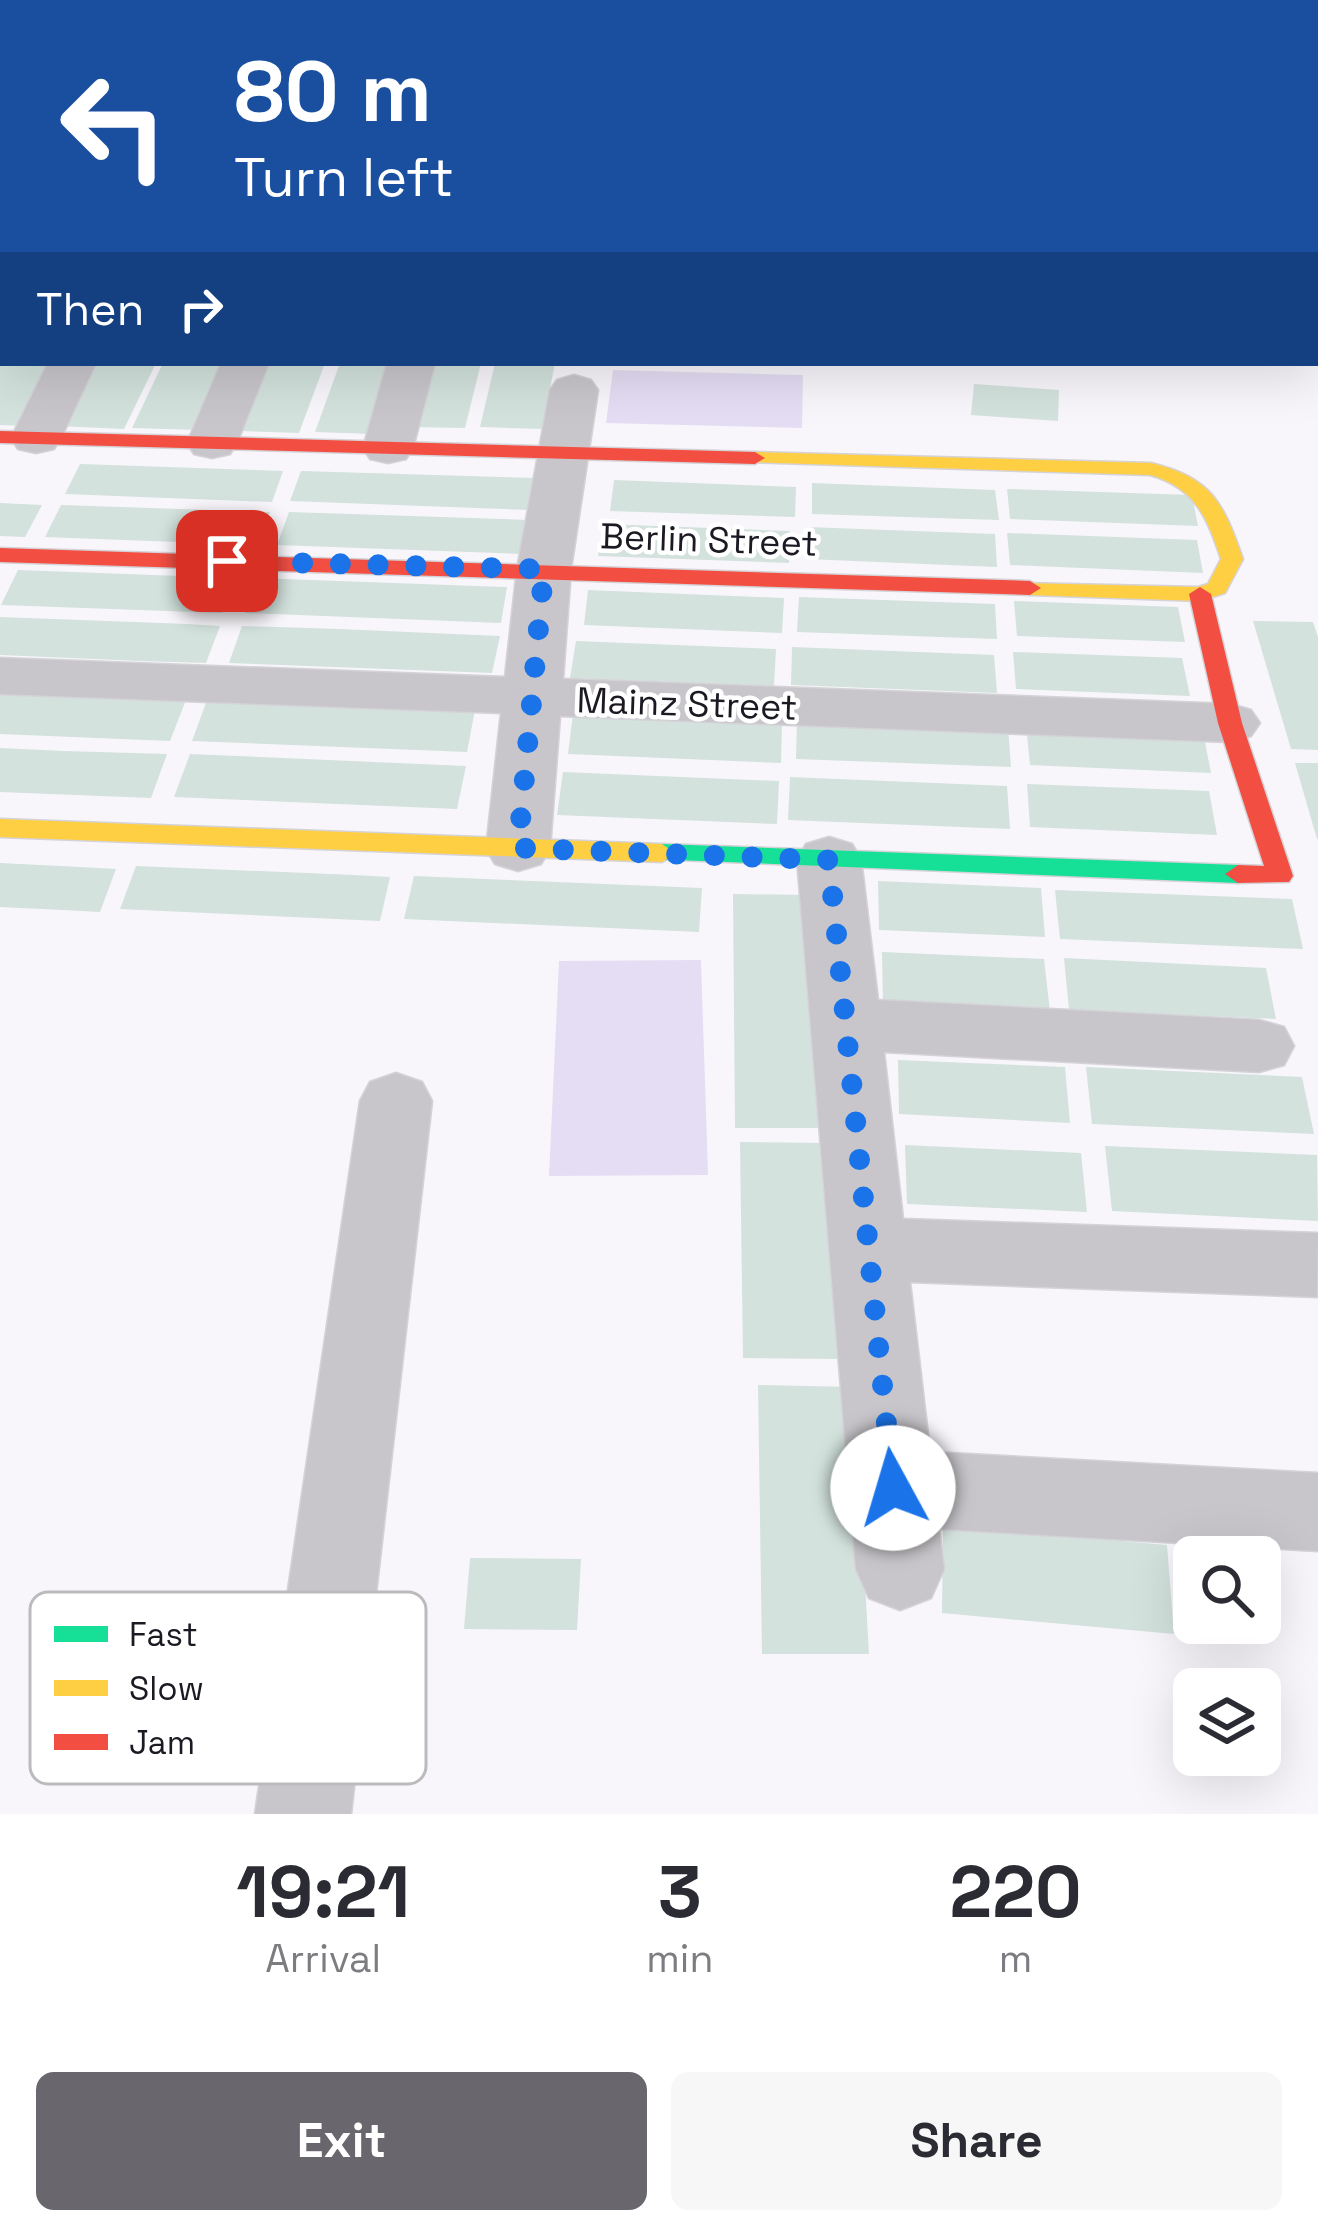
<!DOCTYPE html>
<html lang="en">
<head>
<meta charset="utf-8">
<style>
	body { margin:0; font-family:"Space Grotesk",sans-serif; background:#f7f7f7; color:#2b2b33; height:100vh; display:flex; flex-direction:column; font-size:45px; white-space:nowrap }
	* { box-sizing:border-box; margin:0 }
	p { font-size:39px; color:#7c7c81 }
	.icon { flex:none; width:66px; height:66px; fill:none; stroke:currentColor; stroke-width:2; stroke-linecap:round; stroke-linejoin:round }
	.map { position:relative; height:1814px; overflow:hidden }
	.details { display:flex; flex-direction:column; background:#fff; flex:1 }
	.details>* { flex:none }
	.hud { position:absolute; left:0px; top:0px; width:1320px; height:366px; box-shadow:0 12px 48px #0002; background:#1a4fa0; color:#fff; overflow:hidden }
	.tools { position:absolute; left:1173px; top:1536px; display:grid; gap:24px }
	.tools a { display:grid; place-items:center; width:108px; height:108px; border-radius:18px; background:#fff; box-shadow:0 12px 48px #0002; font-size:60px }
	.pin { position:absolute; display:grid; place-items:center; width:102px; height:102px; color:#fff; margin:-51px; border-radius:24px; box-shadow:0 6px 18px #0006 }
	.me { position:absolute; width:132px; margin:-66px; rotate:354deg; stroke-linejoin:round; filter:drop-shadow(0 0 9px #0008) }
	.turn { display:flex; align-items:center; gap:42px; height:252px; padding:0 36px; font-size:54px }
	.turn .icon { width:156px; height:156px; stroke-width:2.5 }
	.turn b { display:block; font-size:84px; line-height:102px }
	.then { display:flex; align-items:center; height:114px; padding:0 36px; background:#0003; gap:24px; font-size:45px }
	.eta { display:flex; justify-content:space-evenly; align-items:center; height:204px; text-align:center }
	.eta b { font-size:72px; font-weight:700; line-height:84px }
	.action { display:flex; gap:24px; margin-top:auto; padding:24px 36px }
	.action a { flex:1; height:138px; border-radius:18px; background:#69666e; color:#fff; font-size:48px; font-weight:700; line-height:138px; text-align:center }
	.action a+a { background:#f7f7f7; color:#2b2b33 }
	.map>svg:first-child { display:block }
	.green { fill:#e5ddf4 }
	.building { fill:#d3e2dd }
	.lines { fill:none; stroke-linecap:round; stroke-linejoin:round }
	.street-casing { stroke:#d5d3d7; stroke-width:3 }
	.fast-casing { stroke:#d5d3d7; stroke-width:3 }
	.slow-casing { stroke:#d5d3d7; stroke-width:3 }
	.jam-casing { stroke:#d5d3d7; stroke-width:3 }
	.street { fill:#c8c6ca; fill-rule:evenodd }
	.fast { fill:#16e098; fill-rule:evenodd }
	.slow { fill:#ffcf43; fill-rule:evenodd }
	.jam { fill:#f24e42; fill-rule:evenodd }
	.route { stroke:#1a73e8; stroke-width:21; stroke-dasharray:0 37.8 }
	.labels { text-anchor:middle; stroke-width:9; stroke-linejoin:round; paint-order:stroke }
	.street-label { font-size:36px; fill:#1c1923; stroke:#fff }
	.key { fill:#fff; stroke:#bbbabd; stroke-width:3 }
	.key-label { font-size:33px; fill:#1c1923 }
</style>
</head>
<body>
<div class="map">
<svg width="1318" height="1814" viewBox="0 0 1318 1814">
	<rect width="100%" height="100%" fill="#f8f6fa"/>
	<g class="green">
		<polygon points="613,370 803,375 802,428 606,423"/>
		<polygon points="701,960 708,1175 549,1176 559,961"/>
	</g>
	<g class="building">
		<polygon points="0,363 60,363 25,426 0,425"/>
		<polygon points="90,363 156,363 124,429 56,426"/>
		<polygon points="163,363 229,363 199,430 132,428"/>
		<polygon points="268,363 325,363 299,433 241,431"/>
		<polygon points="340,363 396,363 373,434 315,432"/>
		<polygon points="423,363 481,363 465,428 404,427"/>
		<polygon points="495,363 555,363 542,429 480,427"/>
		<polygon points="974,384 1059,390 1058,421 971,415"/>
		<polygon points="80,464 283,471 272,502 65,494"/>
		<polygon points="301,471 536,478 530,510 290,501"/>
		<polygon points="614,480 796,487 795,517 610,511"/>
		<polygon points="812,483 995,490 999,520 812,514"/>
		<polygon points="1007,489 1192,495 1198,526 1010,519"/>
		<polygon points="0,503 42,505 25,537 0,536"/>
		<polygon points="61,505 121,507 270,512 258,545 45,537"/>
		<polygon points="289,512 529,520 522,554 277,545"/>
		<polygon points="604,524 790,531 789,563 598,556"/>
		<polygon points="807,527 995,534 997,567 806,559"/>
		<polygon points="1007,533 1197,540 1203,573 1010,565"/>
		<polygon points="18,570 235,578 222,613 1,605"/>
		<polygon points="257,578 476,586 507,587 501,623 245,613"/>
		<polygon points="588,590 784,598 782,633 584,625"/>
		<polygon points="799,597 995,604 997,639 797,632"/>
		<polygon points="1014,601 1178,607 1185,642 1017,636"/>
		<polygon points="0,617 188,624 220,626 206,663 140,661 0,655"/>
		<polygon points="1253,621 1313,622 1318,637 1318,750 1291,749"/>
		<polygon points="242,626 339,629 500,636 492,673 229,663"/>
		<polygon points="576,641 776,649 774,686 570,678"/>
		<polygon points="792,647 994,655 997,693 791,685"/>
		<polygon points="1013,652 1182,658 1190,696 1016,689"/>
		<polygon points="0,693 186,700 170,741 0,734"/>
		<polygon points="207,700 475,710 467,752 192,741"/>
		<polygon points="573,714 782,722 781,763 568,754"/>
		<polygon points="797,718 1008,727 1011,767 796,759"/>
		<polygon points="1026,725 1203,732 1211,773 1030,765"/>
		<polygon points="0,748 64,751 167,754 151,798 0,792"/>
		<polygon points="190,754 466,766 457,809 174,797"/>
		<polygon points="1295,763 1318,763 1318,839 1317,839"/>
		<polygon points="563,772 779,781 777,824 557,815"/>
		<polygon points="790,777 1007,786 1010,829 788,820"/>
		<polygon points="1027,784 1209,791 1217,835 1030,827"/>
		<polygon points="0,863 80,867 116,869 100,912 63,910 0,907"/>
		<polygon points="136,866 354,875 390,877 380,921 120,909"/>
		<polygon points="414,876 702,888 699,932 404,919"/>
		<polygon points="878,881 1041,888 1045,937 879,930"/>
		<polygon points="1055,890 1292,899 1303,949 1060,939"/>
		<polygon points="733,894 813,895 824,1128 735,1128"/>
		<polygon points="882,952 1044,959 1050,1012 883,1004"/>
		<polygon points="1064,958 1266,968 1276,1019 1069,1010"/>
		<polygon points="898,1060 1065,1067 1070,1123 899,1114"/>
		<polygon points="1086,1067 1302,1077 1314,1134 1092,1124"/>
		<polygon points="740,1142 828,1143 839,1359 743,1358"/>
		<polygon points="905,1145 1081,1153 1087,1212 907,1204"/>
		<polygon points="1105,1146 1317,1155 1318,1221 1112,1211"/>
		<polygon points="758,1385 854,1387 869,1654 762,1654"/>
		<polygon points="943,1525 1167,1545 1174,1634 942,1613"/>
		<polygon points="470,1558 581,1559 577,1630 464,1629"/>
	</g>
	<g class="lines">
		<g class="street-casing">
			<g id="street">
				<polygon points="48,363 96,363 61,438 54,449 36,453 18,449 11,438"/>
				<polygon points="221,363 269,363 237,443 230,454 212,458 194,454 187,443"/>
				<polygon points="387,363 435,363 413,448 406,459 388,463 370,459 363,448"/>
				<polygon points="574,375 591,380 598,390 571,569 563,679 1230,704 1251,710 1260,723 1251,736 1230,742 560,716 550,849 541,864 518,871 495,864 486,849 501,713 0,694 0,658 505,677 517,569 550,390 557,380"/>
				<polygon points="829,837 852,844 861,859 878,1000 1259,1020 1284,1027 1294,1046 1284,1065 1259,1072 884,1052 903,1219 1318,1233 1317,1297 910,1282 930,1452 1318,1473 1318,1551 939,1529 944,1569 931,1598 900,1610 869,1598 856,1569 797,859 806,844"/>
				<polygon points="396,1073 422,1082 432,1101 351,1814 255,1814 360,1101 370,1082"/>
			</g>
		</g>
		<g class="fast-casing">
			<polygon id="fast" points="662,844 1238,865 1251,874 1238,883 653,859 649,853"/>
		</g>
		<g class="slow-casing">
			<g id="slow">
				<path d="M755,452L1151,463C1212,478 1223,502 1243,559L1225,593L1200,601L1030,595L1022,593V583L1198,587L1208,584L1221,559C1207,518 1196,488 1150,475L748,462L745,458Z"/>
				<polygon points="0,819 662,844 675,853 662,862 0,837"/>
			</g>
		</g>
		<g class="jam-casing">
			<g id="jam">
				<polygon points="0,431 755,452 765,458 755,464 0,443"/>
				<polygon points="0,548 1030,581 1041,588 1030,595 0,562"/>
				<polygon points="1200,587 1211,594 1242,723 1293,876 1289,882 1238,883 1225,874 1238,865 1264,866 1218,723 1189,594"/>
			</g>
		</g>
		<use href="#street" class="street"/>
		<use href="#fast" class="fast"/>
		<use href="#slow" class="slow"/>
		<use href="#jam" class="jam"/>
	</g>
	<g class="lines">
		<polyline class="route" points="227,561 544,569 518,848 829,860 893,1488"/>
	</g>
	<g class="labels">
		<g class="street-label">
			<text transform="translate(709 539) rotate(2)" y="13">Berlin Street</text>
			<text transform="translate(687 703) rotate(2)" y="13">Mainz Street</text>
		</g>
	</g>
	<rect x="30" y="1592" width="396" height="192" rx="18" class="key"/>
	<rect x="54" y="1626" width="54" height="16" fill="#16e098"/>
	<rect x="54" y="1680" width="54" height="16" fill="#ffcf43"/>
	<rect x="54" y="1734" width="54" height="16" fill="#f24e42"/>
	<g class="key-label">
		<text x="129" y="1646">Fast</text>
		<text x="129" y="1700">Slow</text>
		<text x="129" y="1754">Jam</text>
	</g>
</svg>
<div class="tools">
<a><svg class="icon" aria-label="search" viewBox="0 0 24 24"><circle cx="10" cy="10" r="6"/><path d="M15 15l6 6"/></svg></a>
<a><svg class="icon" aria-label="layers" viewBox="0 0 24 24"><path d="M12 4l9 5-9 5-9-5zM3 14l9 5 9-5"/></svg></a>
</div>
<div class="pin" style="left:227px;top:561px;background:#d93025"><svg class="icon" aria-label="arrive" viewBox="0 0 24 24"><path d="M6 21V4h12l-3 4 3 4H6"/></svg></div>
<svg class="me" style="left:893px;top:1488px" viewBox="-20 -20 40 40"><circle r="19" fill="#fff"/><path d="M0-13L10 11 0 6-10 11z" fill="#1a73e8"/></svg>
<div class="hud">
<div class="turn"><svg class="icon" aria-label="left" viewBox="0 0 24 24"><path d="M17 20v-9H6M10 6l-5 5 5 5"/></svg><div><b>80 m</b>Turn left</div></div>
<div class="then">Then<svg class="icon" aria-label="right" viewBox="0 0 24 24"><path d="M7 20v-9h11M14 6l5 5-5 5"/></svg></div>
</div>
</div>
<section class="details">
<div class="eta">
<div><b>19:21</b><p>Arrival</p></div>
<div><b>3</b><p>min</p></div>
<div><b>220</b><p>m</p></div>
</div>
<div class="action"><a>Exit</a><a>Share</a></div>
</section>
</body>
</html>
